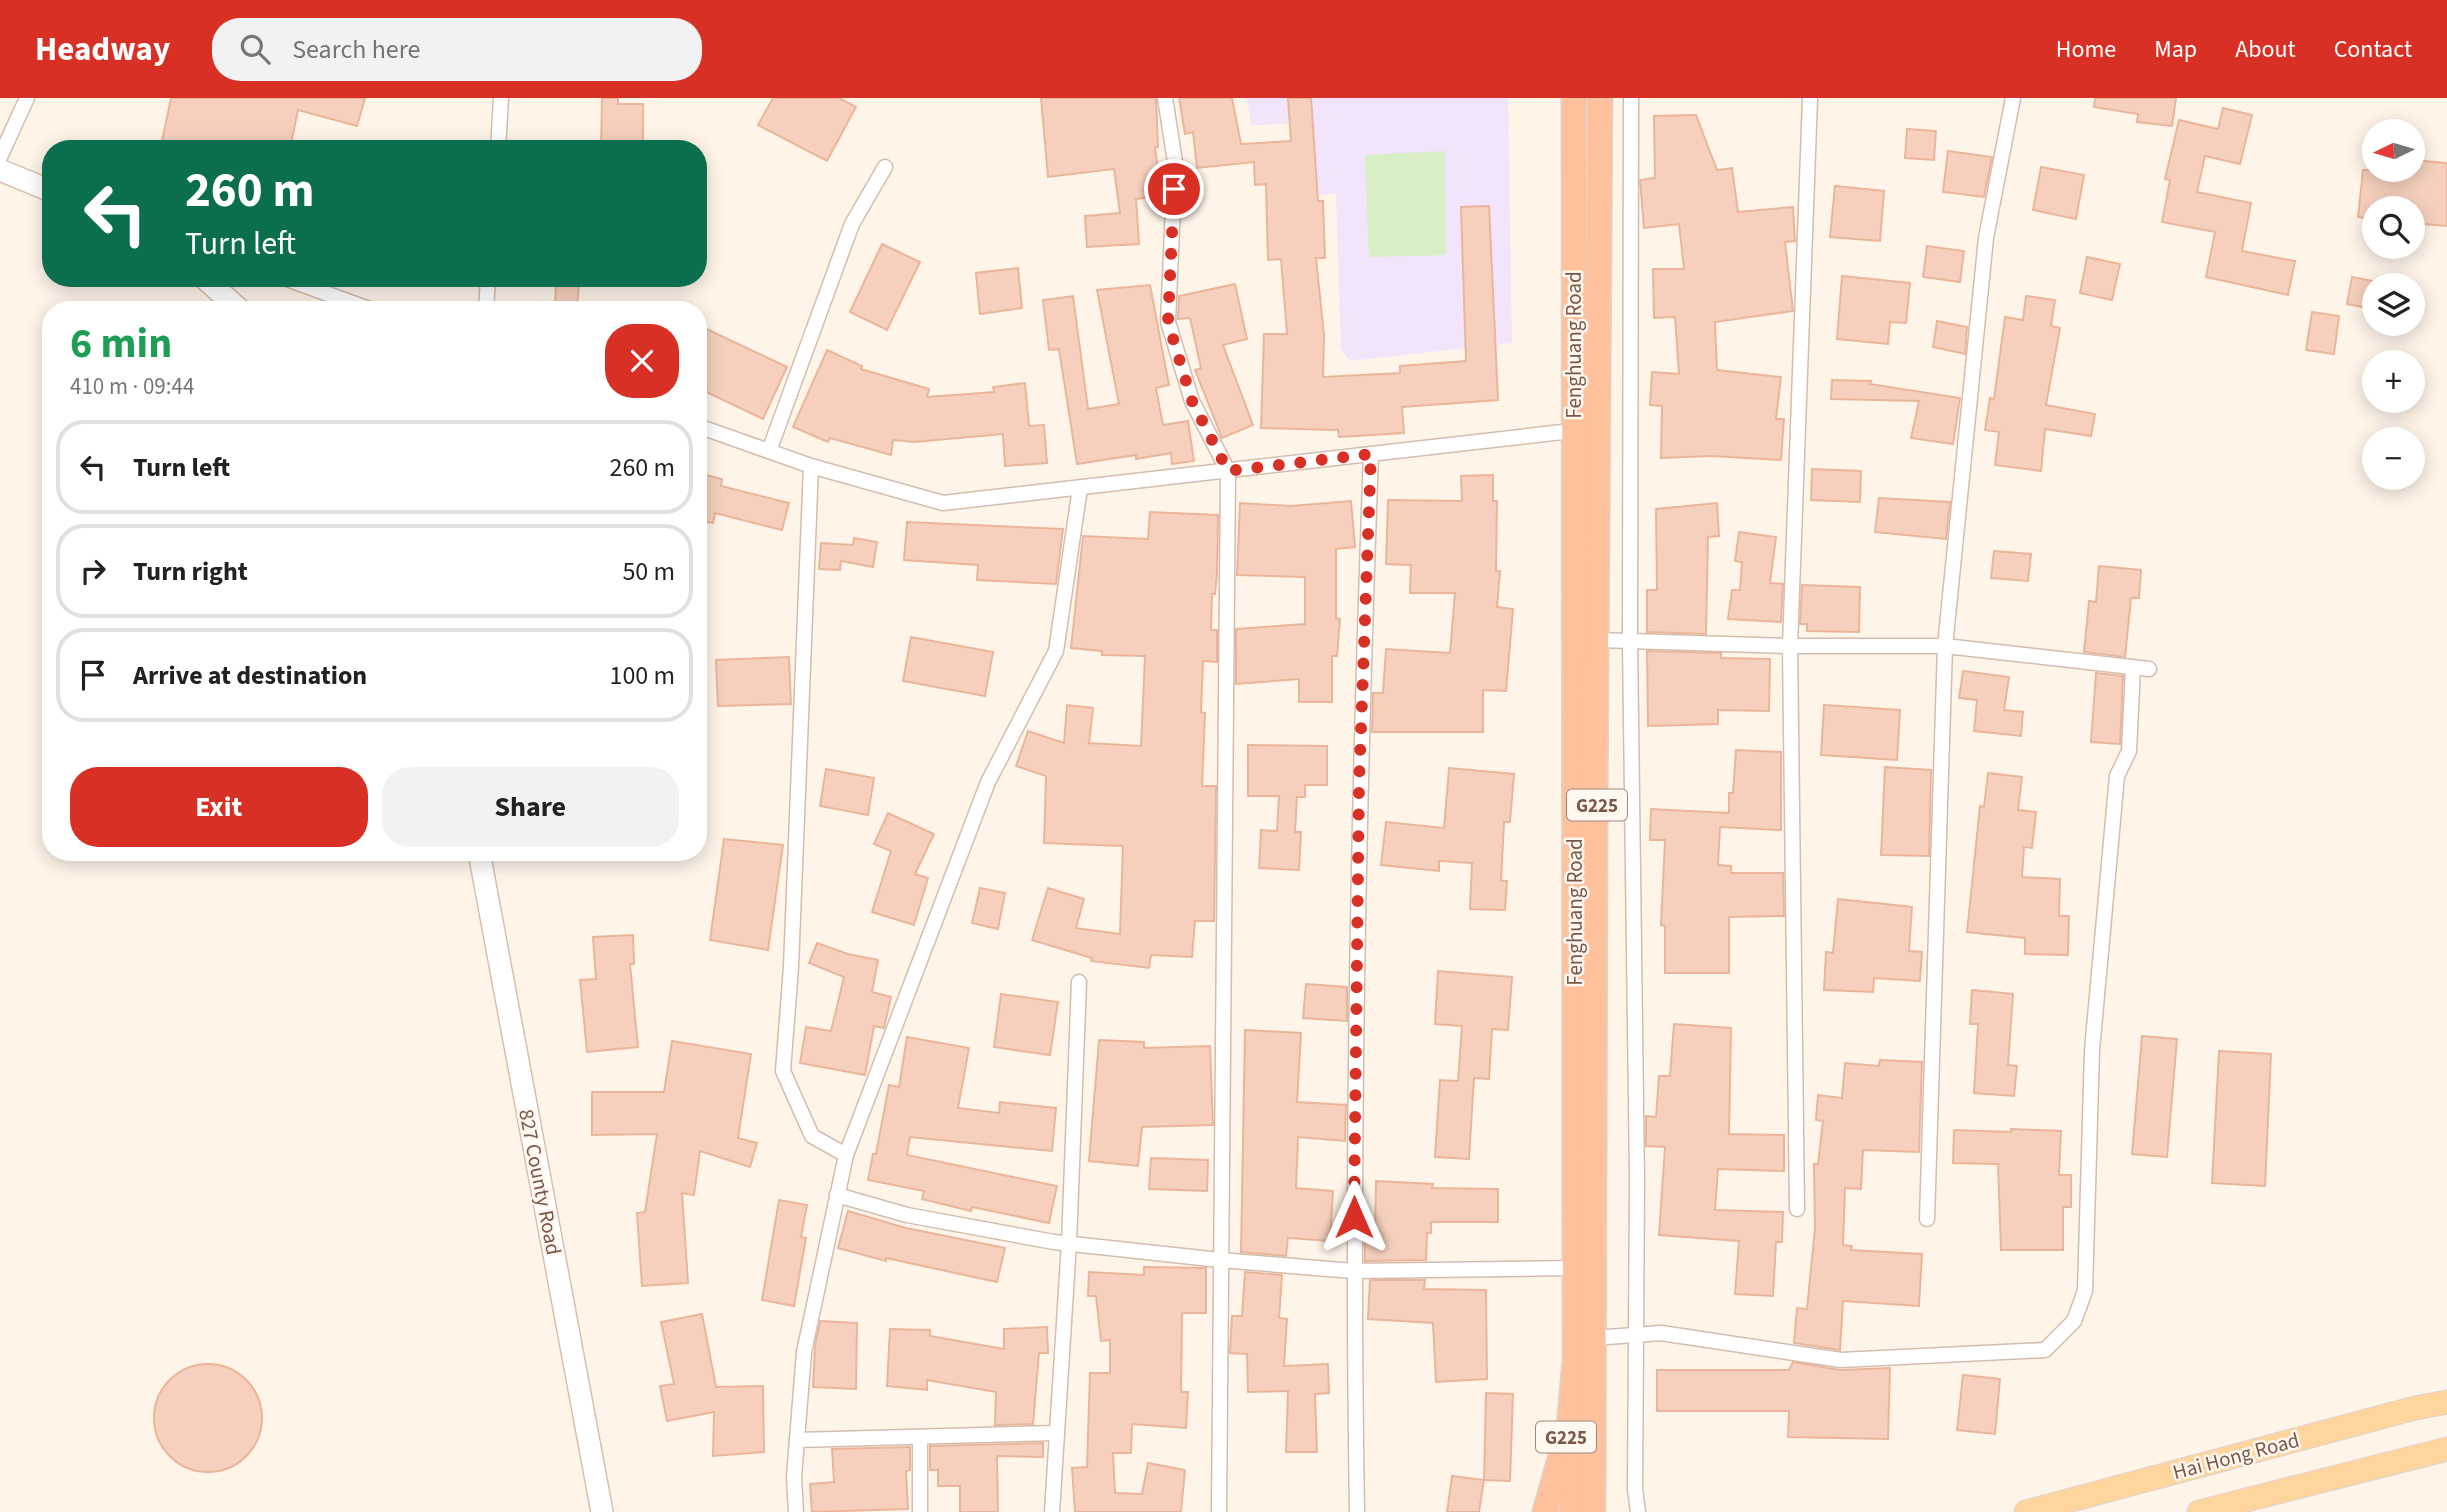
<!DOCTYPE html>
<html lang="en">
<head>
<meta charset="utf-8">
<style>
	body { margin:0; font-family:"Source Sans 3",sans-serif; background:#f2f2f2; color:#222; height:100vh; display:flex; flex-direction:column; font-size:26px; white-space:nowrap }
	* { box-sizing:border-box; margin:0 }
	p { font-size:23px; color:#767676 }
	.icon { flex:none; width:38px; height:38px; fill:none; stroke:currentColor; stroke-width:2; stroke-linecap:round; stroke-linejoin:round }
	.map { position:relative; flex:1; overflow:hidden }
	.side { position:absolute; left:42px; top:203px; width:665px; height:560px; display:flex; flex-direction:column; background:#fff; border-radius:28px; box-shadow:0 4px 18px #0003 }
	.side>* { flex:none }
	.top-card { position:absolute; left:42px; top:42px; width:665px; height:147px; border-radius:28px; box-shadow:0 4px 18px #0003; background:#0b6e4f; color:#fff; overflow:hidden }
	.needle { width:46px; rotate:265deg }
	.tools { position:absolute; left:2362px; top:21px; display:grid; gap:14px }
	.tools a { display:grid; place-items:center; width:63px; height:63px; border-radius:50%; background:#fff; box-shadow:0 4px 18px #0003; font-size:35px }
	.pin { position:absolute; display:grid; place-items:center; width:60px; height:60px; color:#fff; margin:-30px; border:4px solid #fff; border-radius:50%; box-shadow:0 2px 7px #0007 }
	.me { position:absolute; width:77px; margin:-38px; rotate:0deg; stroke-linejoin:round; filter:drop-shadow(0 0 5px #0008) }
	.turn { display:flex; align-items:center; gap:24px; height:147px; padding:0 28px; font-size:32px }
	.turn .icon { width:91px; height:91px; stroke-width:2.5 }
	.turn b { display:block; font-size:49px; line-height:60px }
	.round { display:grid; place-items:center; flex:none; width:74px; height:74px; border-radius:28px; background:#f2f2f2 }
	.head { display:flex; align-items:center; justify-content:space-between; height:119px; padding:0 28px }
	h1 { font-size:42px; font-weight:700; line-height:52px; color:#1e9e55 }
	.button { display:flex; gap:14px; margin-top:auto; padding:14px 28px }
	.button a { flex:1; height:80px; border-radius:28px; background:#d93025; color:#fff; font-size:28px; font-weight:700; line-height:80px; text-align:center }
	.button a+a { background:#f2f2f2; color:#222 }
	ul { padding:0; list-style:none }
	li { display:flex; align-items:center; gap:21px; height:94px; margin:0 14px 10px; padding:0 14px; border:4px solid #e0e0e0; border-radius:28px }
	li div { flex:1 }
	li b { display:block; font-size:26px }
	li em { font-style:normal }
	header { display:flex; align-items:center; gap:42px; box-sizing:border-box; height:98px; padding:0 35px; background:#d93025; color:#fff }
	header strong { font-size:33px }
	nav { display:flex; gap:38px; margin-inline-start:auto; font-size:24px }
	.search { width:490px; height:63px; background:#f2f2f2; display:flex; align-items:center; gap:18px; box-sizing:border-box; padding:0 24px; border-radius:28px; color:#767676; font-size:26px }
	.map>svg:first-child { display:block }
	.education { fill:#f1e4fb }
	.green { fill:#d8eec4 }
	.building { fill:#f6d0bd; stroke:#ebb59b; stroke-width:2 }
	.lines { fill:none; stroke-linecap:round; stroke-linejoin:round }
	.minor-casing { stroke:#d4bdaf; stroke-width:17 }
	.secondary-casing { stroke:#dabeae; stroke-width:24 }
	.primary-casing { stroke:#ddd3cf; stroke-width:25 }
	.trunk-casing { stroke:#ddd3cf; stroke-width:27 }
	.minor { stroke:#fff; stroke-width:14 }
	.secondary { stroke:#fff; stroke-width:21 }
	.primary { stroke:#ffd59e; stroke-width:23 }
	.trunk { stroke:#fec19c; stroke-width:24 }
	.route { stroke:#d93025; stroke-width:12; stroke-dasharray:0 21.6 }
	.labels { text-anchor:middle; stroke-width:5; stroke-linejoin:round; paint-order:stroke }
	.shield { fill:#fff8f0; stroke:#a3877a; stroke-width:2 }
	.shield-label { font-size:19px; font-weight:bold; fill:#7c5748 }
	.street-label { font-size:21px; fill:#7c5748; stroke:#fff8f0 }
</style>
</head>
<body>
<header>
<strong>Headway</strong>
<div class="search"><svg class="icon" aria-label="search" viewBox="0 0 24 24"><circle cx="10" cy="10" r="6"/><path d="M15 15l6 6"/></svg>Search here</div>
<nav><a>Home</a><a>Map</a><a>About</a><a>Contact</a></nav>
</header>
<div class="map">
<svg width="2447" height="1414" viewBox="0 0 2447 1414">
	<rect width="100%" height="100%" fill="#fef4e8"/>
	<polygon class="education" points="1247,0 1508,0 1512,245 1350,263 1341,251 1336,95 1294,100 1289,26 1251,27"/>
	<polygon class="green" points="1445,53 1446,157 1369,159 1365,57"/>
	<g class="building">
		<polygon points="171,0 365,0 357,28 298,12 290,51 198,51 162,43"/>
		<polygon points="602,0 618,0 618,6 643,6 643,51 601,51"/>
		<polygon points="773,0 839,0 856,9 827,63 758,27"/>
		<polygon points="1041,0 1156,0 1158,49 1155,49 1161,98 1136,101 1139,146 1087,149 1085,118 1120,115 1114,71 1048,79"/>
		<polygon points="1179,0 1232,0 1241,46 1291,43 1288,0 1311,0 1318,103 1323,103 1325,160 1316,160 1324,237 1323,279 1400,275 1400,268 1466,263 1461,109 1489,108 1498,302 1402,309 1404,335 1339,339 1338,332 1261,330 1264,236 1287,236 1281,161 1268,162 1266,86 1255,87 1254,64 1197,70 1193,34 1185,36"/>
		<polygon points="2095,0 2176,0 2172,28 2137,24 2138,16 2094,9"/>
		<polygon points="2223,10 2252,17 2240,66 2205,58 2197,94 2251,105 2242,153 2295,163 2288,197 2206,179 2215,134 2162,124 2170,82 2165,81 2179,22 2218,31"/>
		<polygon points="1696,17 1717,72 1732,70 1738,114 1793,109 1795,143 1785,144 1793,213 1715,224 1717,272 1781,279 1776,321 1784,321 1781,362 1712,358 1661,360 1662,308 1650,307 1652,274 1679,276 1675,219 1654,220 1653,171 1684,171 1679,126 1644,130 1640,82 1655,80 1654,18"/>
		<polygon points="1907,31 1936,33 1934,62 1905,60"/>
		<polygon points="1948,53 1992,59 1984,99 1943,94"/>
		<polygon points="2413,62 2447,65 2447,128 2413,125 2413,110 2375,110 2375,121 2358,119 2363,72 2413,72"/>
		<polygon points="2041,69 2084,77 2076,121 2033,112"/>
		<polygon points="1835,88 1884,93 1880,143 1830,139"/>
		<polygon points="882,146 920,164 887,232 850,214"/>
		<polygon points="1927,148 1964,153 1960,184 1923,179"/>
		<polygon points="2087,159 2120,166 2112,202 2080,195"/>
		<polygon points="1018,170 1022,210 980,216 976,175"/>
		<polygon points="1842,178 1910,185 1906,225 1890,224 1888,246 1837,241"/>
		<polygon points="2352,179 2372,183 2367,210 2347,206"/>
		<polygon points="556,183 579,185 577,212 555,211"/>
		<polygon points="1235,186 1247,241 1223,247 1253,327 1222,340 1195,272 1201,270 1190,220 1178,221 1179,198"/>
		<polygon points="1150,187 1169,287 1156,290 1163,327 1188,323 1194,363 1172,366 1171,355 1136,361 1136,357 1077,366 1059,251 1049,252 1043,202 1073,198 1088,311 1119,306 1097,192"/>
		<polygon points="2026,198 2055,202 2051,228 2060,230 2046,307 2095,316 2091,338 2045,331 2041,373 1995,367 1999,334 1985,332 1990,300 1994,301 2005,219 2023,222"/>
		<polygon points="2312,214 2339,218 2334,256 2306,252"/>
		<polygon points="1937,223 1967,229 1965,256 1933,249"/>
		<polygon points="698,227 787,269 763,321 698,290"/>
		<polygon points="827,252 862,268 861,271 929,291 927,299 994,294 993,289 1025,285 1029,328 1044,327 1047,365 1005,368 1003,336 914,344 893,342 891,357 830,340 828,344 793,329"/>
		<polygon points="1832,282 1871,283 1870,286 1960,300 1953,346 1911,340 1919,303 1831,301"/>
		<polygon points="1812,371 1861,373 1860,404 1811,402"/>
		<polygon points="698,375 722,381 721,388 789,405 782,432 715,415 713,425 698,422"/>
		<polygon points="1493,377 1493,403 1497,403 1496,473 1500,473 1497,509 1513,511 1506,593 1483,592 1483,634 1372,634 1373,595 1383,595 1386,551 1450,555 1455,495 1410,495 1411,467 1386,466 1388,402 1462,403 1461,378"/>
		<polygon points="1879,400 1950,404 1946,441 1875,434"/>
		<polygon points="1351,403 1355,449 1336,451 1336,520 1340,521 1337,558 1332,558 1332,604 1299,604 1299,581 1236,586 1236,531 1305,526 1305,479 1237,477 1240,405 1291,408"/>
		<polygon points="1717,405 1719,438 1708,439 1706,536 1647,534 1647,492 1657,492 1656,411"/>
		<polygon points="1150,414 1218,417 1217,477 1215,496 1212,496 1211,532 1217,532 1217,564 1203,563 1201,614 1205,615 1202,688 1216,688 1214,823 1195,823 1192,859 1151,857 1149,870 1091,863 1092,860 1032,842 1048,790 1084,801 1076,830 1120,836 1123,748 1044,745 1046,678 1016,668 1028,633 1064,645 1067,607 1093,610 1089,645 1141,648 1145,558 1102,557 1102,553 1071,550 1083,438 1148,441"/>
		<polygon points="907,424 1063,431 1056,486 977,482 978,467 904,462"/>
		<polygon points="1739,434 1776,439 1770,485 1783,486 1781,524 1728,521 1732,492 1740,492 1742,464 1735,463"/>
		<polygon points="854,440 877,444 873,469 841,463 840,472 819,471 821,445 853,447"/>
		<polygon points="1994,453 2031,456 2028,483 1991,480"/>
		<polygon points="2099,468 2141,472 2139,500 2131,500 2125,559 2084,554 2089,503 2096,504"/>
		<polygon points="1802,487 1860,489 1859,534 1807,533 1807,526 1800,526"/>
		<polygon points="911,539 993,554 985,598 903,583"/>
		<polygon points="1647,553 1721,555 1721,560 1770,561 1769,613 1718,612 1718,626 1648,628"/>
		<polygon points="789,559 791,606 718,608 716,562"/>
		<polygon points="1963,573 2009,579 2004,612 2023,614 2021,638 1974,633 1977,602 1959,600"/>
		<polygon points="2096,575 2123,578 2120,646 2091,644"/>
		<polygon points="1824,607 1900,612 1897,662 1821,657"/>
		<polygon points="1248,647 1327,648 1327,687 1305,687 1305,699 1297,699 1295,734 1301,734 1299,772 1259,770 1261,732 1277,733 1279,698 1248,698"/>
		<polygon points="1736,652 1781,654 1781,732 1720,729 1718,767 1731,768 1731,775 1783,775 1784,818 1729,819 1729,875 1665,875 1665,828 1661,827 1665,742 1650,742 1651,711 1729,715 1729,695 1733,695"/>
		<polygon points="1885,669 1931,672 1929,758 1881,757"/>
		<polygon points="1449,670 1514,676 1510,724 1504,724 1501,783 1507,783 1505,812 1470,811 1472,765 1439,763 1439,773 1381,767 1386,724 1444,730"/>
		<polygon points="826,671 874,680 868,717 820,708"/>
		<polygon points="1988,675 2022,679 2018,712 2036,714 2032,750 2024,749 2022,779 2060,781 2059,818 2069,818 2068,857 2025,856 2025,840 1967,834 1980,708 1984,709"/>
		<polygon points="888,715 934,736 915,776 928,780 914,827 872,814 891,753 874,746"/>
		<polygon points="724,741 783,747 768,852 710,842"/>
		<polygon points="980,790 1005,795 998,831 972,825"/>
		<polygon points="1838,801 1912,809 1909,853 1922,854 1920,883 1874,880 1873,894 1824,892 1826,854 1833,855"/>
		<polygon points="633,837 634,866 630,866 638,949 587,954 580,882 596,881 593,839"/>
		<polygon points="817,845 848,856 878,862 872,894 891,899 884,930 874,928 865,977 800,965 806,929 831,933 844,879 809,865"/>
		<polygon points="1438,873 1512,879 1508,932 1492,931 1489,981 1474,980 1469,1061 1435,1059 1440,982 1458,983 1462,928 1435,926"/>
		<polygon points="1306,886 1347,889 1347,923 1303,920"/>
		<polygon points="1972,892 2013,896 2008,967 2017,968 2014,998 1974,995 1978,926 1970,926"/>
		<polygon points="1001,896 1058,904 1050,957 994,949"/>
		<polygon points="1674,926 1731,930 1729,1036 1784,1037 1784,1073 1718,1071 1715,1112 1783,1114 1782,1144 1776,1144 1773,1198 1735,1196 1739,1143 1659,1137 1665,1049 1646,1048 1646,1018 1656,1019 1659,978 1670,978"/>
		<polygon points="1245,932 1301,935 1297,1004 1346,1007 1345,1043 1298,1039 1296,1090 1333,1093 1330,1143 1288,1140 1286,1158 1241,1154"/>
		<polygon points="2142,938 2177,941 2167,1059 2132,1056"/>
		<polygon points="907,939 969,950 958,1010 999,1015 1000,1004 1056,1010 1052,1053 910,1039 907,1057 1057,1088 1049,1125 972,1109 971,1113 922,1101 924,1093 868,1082 873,1056 876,1056 889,987 899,989"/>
		<polygon points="1099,942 1144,944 1144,950 1210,948 1213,1027 1142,1029 1138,1068 1089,1063"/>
		<polygon points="672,943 751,956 738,1040 757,1045 750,1069 700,1053 694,1097 682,1095 688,1185 642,1188 637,1115 645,1114 657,1036 592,1037 592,994 664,994"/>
		<polygon points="2219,953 2271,956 2265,1088 2212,1085"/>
		<polygon points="1880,962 1922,964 1919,1054 1863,1052 1861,1091 1845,1090 1843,1147 1852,1148 1851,1152 1922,1156 1919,1208 1843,1203 1840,1252 1794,1245 1797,1210 1807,1211 1815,1130 1814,1066 1818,1066 1823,1023 1816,1022 1818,997 1842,1000 1845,965 1879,968"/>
		<polygon points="2011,1031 2061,1033 2059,1077 2071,1077 2071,1109 2063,1109 2063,1152 2001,1152 1998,1066 1953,1065 1954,1032 2011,1034"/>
		<polygon points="1151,1060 1208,1062 1207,1093 1149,1091"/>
		<polygon points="1376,1083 1433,1086 1432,1090 1498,1091 1498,1124 1431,1124 1431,1135 1427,1135 1426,1162 1365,1163 1365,1137 1375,1137"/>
		<polygon points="779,1102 807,1107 801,1139 806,1140 794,1208 762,1202"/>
		<polygon points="848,1113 906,1130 1005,1150 997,1184 886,1160 886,1163 838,1150"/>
		<polygon points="1144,1169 1206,1170 1206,1215 1182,1215 1181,1294 1188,1294 1186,1330 1132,1326 1131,1355 1113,1355 1115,1395 1142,1396 1148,1365 1185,1372 1181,1414 1075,1414 1072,1370 1087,1369 1090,1275 1110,1275 1110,1242 1101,1243 1096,1198 1088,1198 1089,1174 1144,1177"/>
		<polygon points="1245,1174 1282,1177 1279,1220 1287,1221 1284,1268 1328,1266 1329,1295 1315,1296 1317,1354 1286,1354 1288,1293 1248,1294 1247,1256 1230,1255 1232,1218 1242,1218"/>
		<polygon points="1370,1182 1425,1182 1424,1191 1486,1192 1487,1281 1436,1284 1433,1225 1368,1221"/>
		<polygon points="702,1216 716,1289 763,1288 764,1354 713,1358 714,1314 667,1323 660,1288 674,1286 661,1224"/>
		<polygon points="820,1223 857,1225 856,1291 813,1289 815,1248"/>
		<polygon points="1047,1229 1048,1255 1039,1255 1033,1326 995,1327 996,1294 927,1282 927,1292 887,1288 890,1231 930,1232 930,1238 1004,1251 1004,1231"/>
		<polygon points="1793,1264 1840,1272 1890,1270 1888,1341 1788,1339 1789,1313 1657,1313 1657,1272 1789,1272"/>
		<circle cx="208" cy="1320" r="54"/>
		<polygon points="1963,1277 2000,1281 1995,1336 1957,1332"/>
		<polygon points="1486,1295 1513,1296 1510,1383 1484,1382"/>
		<polygon points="1043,1345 1043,1359 997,1358 998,1414 960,1414 960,1388 938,1388 938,1372 930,1372 930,1348"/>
		<polygon points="910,1349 910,1372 906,1373 908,1411 812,1414 810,1386 834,1384 832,1351"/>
		<polygon points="1452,1378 1484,1382 1479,1414 1447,1414"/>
	</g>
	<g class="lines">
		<g class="minor-casing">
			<g id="minor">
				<polyline points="1165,0 1175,64 1168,224 1192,303 1228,373 1219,1414"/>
				<polyline points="1631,0 1630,543 1637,1083 1635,1391 1638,1414"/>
				<polyline points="498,51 501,0"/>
				<polyline points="0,59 27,0"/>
				<polyline points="284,180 372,212"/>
				<polyline points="486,212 488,180"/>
				<polyline points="698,328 811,368 943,405 1580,332"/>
				<polyline points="769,353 852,126 885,69"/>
				<polyline points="811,368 791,869 783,973 812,1038 846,1057"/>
				<polyline points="1598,542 1790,548 1945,548 2149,571"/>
				<polyline points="837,1097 907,1117 1054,1144 1220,1162 1353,1173 1575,1170"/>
				<polyline points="1797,1111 1790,548 1810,0"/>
				<polyline points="1927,1121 1945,548 1986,140 2013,0"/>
				<polyline points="1594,1240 1661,1235 1841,1262 2045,1252 2074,1223 2085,1193 2092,952 2117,678 2129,653 2133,569"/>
				<polyline points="797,1342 1057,1335"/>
				<polyline points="796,1414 794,1379 804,1254 846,1057 988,684 1056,553 1080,390"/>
				<polyline points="920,1414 920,1339"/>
				<polyline points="1052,1414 1069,1145 1079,884"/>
				<path d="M1357,1414C1351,1061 1358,709 1371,356"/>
			</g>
		</g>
		<g class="secondary-casing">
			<g id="secondary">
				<polyline points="0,72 51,93"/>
				<polyline points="204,180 240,212"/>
				<polyline points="479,754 602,1414"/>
			</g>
		</g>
		<g class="primary-casing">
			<g id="primary">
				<polyline points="2026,1414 2415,1310 2447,1304"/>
				<polyline points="2199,1414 2447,1351"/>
			</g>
		</g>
		<g class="trunk-casing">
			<g id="trunk">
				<polyline points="1545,1414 1569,1329 1575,1262 1574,0"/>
				<polyline points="1572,1414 1574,1350"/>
				<path d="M1593,1414C1595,943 1594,471 1600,0"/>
			</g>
		</g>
		<use href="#minor" class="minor"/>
		<use href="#secondary" class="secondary"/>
		<use href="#primary" class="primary"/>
		<use href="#trunk" class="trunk"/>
	</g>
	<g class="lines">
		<polyline class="route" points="1174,91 1168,224 1192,303 1228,373 1371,356 1359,686 1354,1119"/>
	</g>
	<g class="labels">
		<g class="shield">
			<rect x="1567" y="691.5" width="60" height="31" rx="5"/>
			<rect x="1536" y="1323.5" width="60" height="31" rx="5"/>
		</g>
		<g class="shield-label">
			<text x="1597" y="714">G225</text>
			<text x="1566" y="1346">G225</text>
		</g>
		<g class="street-label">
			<text transform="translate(1574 247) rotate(-90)" y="7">Fenghuang Road</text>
			<text transform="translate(1575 814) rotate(-90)" y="7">Fenghuang Road</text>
			<text transform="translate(540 1084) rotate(79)" y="7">827 County Road</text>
			<text transform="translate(2236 1358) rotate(-15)" y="7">Hai Hong Road</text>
		</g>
	</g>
</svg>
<div class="tools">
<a><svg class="needle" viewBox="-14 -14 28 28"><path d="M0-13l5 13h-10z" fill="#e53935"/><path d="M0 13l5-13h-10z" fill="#767676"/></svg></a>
<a><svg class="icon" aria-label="search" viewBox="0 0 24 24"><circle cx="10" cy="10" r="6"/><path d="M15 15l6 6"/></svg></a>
<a><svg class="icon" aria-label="layers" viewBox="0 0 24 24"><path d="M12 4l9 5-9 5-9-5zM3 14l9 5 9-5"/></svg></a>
<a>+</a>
<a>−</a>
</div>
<div class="pin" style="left:1174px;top:91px;background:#d93025"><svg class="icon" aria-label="arrive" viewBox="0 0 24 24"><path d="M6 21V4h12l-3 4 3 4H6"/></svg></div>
<svg class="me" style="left:1354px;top:1119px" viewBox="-20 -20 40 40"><path d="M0-17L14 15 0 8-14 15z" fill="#d93025" stroke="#fff" stroke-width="4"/></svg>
<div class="top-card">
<div class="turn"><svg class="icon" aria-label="left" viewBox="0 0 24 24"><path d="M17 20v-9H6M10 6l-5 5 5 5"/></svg><div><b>260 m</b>Turn left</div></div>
</div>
<section class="side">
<div class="head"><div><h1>6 min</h1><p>410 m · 09:44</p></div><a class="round" style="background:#d93025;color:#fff"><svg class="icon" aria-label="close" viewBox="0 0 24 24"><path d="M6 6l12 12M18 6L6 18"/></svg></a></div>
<ul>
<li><svg class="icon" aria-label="left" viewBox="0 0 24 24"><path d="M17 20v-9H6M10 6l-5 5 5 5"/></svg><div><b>Turn left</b></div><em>260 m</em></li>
<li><svg class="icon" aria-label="right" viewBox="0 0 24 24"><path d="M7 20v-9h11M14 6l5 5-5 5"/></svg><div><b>Turn right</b></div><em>50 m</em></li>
<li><svg class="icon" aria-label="arrive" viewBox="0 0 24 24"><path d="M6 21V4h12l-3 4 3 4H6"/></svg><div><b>Arrive at destination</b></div><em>100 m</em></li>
</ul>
<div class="button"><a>Exit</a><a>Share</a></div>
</section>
</div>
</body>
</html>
